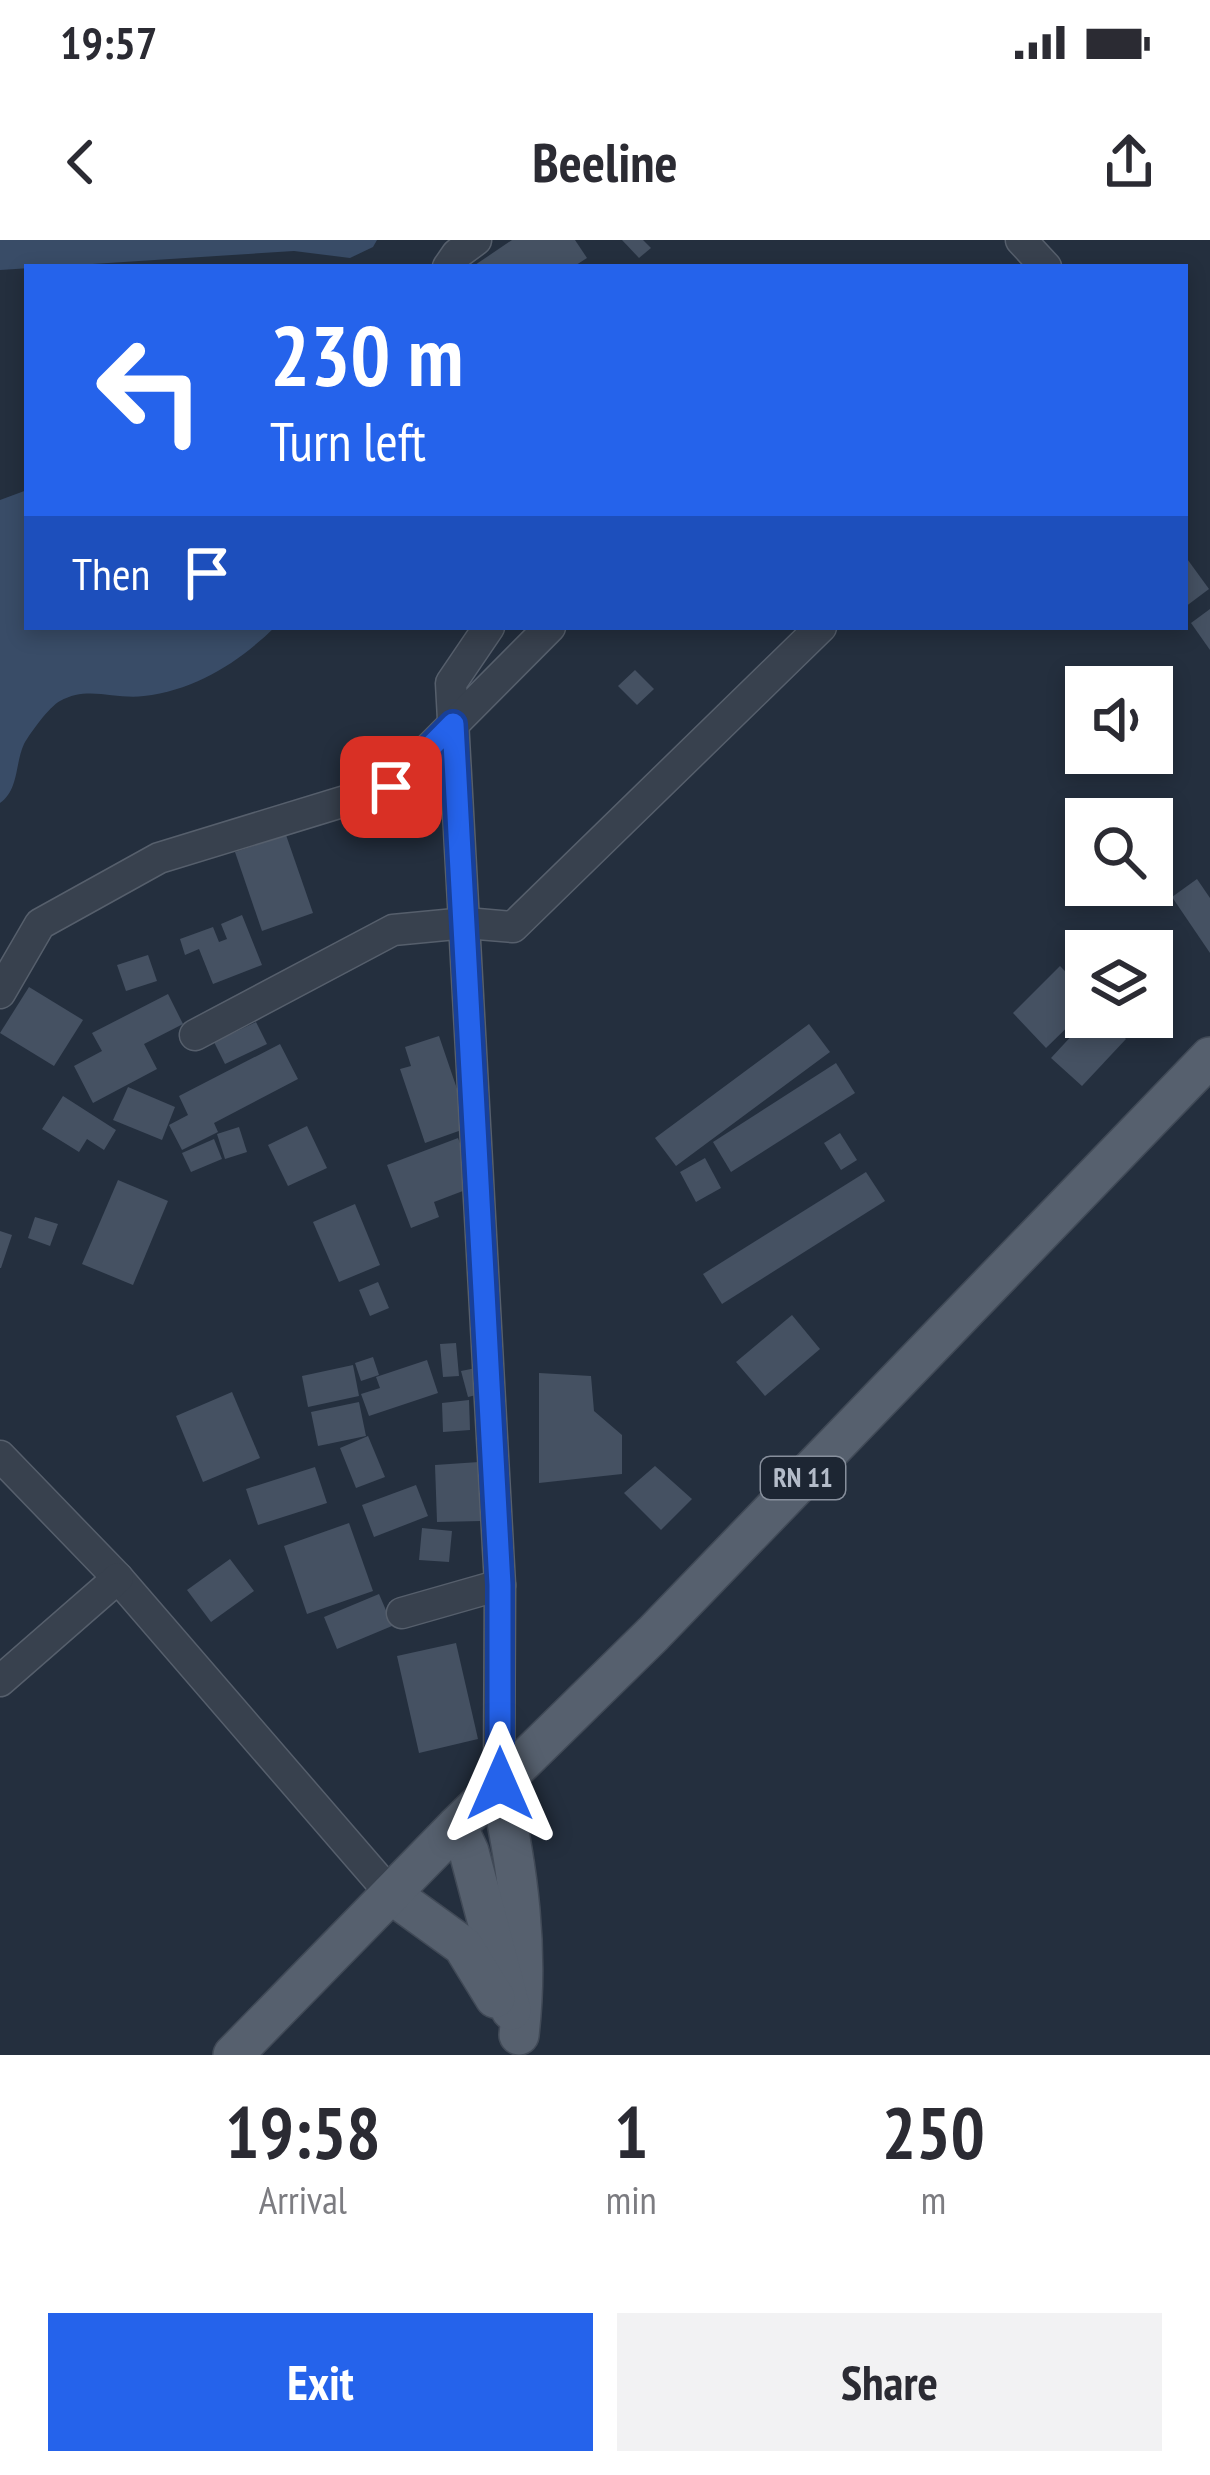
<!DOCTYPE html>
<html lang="en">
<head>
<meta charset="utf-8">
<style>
	body { margin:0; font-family:"PT Sans Narrow",sans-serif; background:#f2f2f3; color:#2b2b33; height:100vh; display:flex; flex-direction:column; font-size:45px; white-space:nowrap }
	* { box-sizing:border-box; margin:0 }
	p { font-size:39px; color:#7c7c81 }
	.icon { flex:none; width:66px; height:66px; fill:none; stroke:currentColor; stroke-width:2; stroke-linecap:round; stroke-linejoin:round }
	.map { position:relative; height:1815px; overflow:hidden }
	.drawer { display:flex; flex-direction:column; background:#fff; flex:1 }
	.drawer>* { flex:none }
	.guide { position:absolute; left:24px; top:24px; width:1164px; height:366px; border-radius:0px; box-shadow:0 6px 18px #0003; background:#2563eb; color:#fff; overflow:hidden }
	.fabs { position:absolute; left:1065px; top:426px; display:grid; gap:24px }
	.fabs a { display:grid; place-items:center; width:108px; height:108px; border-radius:0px; background:#fff; box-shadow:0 6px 18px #0003; font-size:60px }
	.pin { position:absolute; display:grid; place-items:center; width:102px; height:102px; color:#fff; margin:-51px; border-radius:24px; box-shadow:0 6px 18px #0006 }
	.me { position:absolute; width:132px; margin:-66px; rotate:0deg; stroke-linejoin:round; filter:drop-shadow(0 0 9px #0008) }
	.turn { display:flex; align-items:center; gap:42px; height:252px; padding:0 48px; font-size:54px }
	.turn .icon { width:156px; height:156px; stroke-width:2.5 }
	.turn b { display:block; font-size:84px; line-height:102px }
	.then { display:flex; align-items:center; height:114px; padding:0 48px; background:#0003; gap:24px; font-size:45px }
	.eta { display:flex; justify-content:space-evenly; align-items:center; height:204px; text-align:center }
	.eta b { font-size:72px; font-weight:800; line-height:84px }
	.primary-button { display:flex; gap:24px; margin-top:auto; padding:24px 48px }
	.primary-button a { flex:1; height:138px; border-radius:0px; background:#2563eb; color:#fff; font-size:48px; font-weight:800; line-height:138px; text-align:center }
	.primary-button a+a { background:#f2f2f3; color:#2b2b33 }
	.status { display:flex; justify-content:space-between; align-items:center; height:84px; padding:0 60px; background:#fff; direction:ltr }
	.status svg { height:33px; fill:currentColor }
	header { display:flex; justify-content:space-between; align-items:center; height:156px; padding:0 48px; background:#fff; font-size:54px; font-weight:800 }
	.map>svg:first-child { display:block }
	.water { fill:#394c67 }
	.building { fill:#455162 }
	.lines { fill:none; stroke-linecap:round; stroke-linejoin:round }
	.minor-casing { stroke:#565f6c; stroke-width:33 }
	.major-casing { stroke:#414a57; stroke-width:42 }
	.minor { stroke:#38414e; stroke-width:30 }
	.major { stroke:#56606e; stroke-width:39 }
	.route-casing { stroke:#184099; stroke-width:30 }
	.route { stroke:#2563eb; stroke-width:21 }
	.labels { text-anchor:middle; stroke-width:12; stroke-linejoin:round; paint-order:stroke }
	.shield { fill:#1d2633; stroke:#878f9c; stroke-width:3 }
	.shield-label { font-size:27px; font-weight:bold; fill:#b4bcc9 }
</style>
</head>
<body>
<div class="status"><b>19:57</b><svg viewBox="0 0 49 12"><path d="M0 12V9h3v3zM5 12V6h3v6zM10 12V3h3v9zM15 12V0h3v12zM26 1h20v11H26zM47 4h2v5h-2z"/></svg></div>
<header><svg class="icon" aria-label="back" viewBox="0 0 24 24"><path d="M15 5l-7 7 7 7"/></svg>Beeline<svg class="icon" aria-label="share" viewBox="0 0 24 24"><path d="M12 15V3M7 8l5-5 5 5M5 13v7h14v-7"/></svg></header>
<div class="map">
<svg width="1210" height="1815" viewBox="0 0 1210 1815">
	<rect width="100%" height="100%" fill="#242f3e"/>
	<g class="water">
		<polygon points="0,0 377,0 373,7 350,18 294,11 0,30"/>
		<path d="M27,250V387H275C239,422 196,450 144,456C115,460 88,445 60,461C49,467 31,492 24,504C15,523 19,550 0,563V260Z"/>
	</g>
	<g class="building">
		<polygon points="512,0 575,0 587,18 573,27 472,27"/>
		<polygon points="622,0 643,0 651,8 639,18"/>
		<polygon points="1185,316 1209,349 1185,367"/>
		<polygon points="1210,369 1210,410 1191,383"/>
		<polygon points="635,430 654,449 637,465 618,446"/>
		<polygon points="286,595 313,673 262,691 235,612"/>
		<polygon points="1197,639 1210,658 1210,713 1172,657"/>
		<polygon points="242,675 262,725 213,744 199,709 185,715 180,699 213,687 219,702 227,699 221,684"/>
		<polygon points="148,715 157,741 126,751 117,725"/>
		<polygon points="1060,726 1086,753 1086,769 1046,808 1013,773"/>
		<polygon points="29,747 83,780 54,826 0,793"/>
		<polygon points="168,754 183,784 144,804 157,829 93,863 74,826 102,811 92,793"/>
		<polygon points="1089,777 1102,777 1126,799 1082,846 1051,818"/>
		<polygon points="256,782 267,804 225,824 214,802"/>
		<polygon points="809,784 830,812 676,926 655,898"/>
		<polygon points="439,796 470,887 425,903 400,829 411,826 405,807"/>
		<polygon points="280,804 298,839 214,883 218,892 182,910 169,885 188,875 179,856"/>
		<polygon points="836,823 855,853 731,932 713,902"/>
		<polygon points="128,847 175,867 162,900 113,880"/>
		<polygon points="63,856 116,890 104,910 87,899 79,912 42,889"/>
		<polygon points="307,886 327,928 288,946 268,905"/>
		<polygon points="239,887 247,912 225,919 217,894"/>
		<polygon points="840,893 857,920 841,930 824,903"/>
		<polygon points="458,898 476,946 434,962 439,977 411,988 387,925"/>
		<polygon points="214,899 222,919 191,932 182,913"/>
		<polygon points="705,918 721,948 696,962 680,932"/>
		<polygon points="866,932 885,961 722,1064 703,1034"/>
		<polygon points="118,940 168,961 133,1045 82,1024"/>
		<polygon points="355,964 380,1025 339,1042 313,982"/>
		<polygon points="35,977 58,984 50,1006 28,998"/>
		<polygon points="0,991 12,995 1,1028 0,1028"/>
		<polygon points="378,1042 389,1068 370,1076 359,1050"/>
		<polygon points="792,1075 820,1109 765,1156 736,1122"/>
		<polygon points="456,1103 459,1136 443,1137 440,1104"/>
		<polygon points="373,1117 379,1135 361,1141 355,1123"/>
		<polygon points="427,1120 438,1153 369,1176 361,1154 380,1148 376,1137"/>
		<polygon points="353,1125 359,1156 308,1167 302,1136"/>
		<polygon points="476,1128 493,1151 468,1157 461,1131"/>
		<polygon points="539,1133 591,1136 594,1171 622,1195 622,1234 539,1243"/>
		<polygon points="232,1152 260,1218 203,1242 176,1176"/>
		<polygon points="469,1160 470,1190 443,1192 442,1163"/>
		<polygon points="359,1162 366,1196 318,1206 311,1172"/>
		<polygon points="368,1196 385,1237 356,1248 340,1208"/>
		<polygon points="479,1222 481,1281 437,1282 435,1225"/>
		<polygon points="655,1226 692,1259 661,1290 624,1253"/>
		<polygon points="315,1227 327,1263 258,1285 246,1249"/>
		<polygon points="416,1245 428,1276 374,1297 362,1265"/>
		<polygon points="349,1283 373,1351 307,1374 284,1306"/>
		<polygon points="422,1288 452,1291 449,1322 419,1320"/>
		<polygon points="230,1319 254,1351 211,1382 187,1350"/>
		<polygon points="379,1354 388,1375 389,1362 407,1364 388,1376 392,1386 337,1409 324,1377"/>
		<polygon points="456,1403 478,1499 419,1513 397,1416"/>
	</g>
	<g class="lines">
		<g class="minor-casing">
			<g id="minor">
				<polyline points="1021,0 1046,27"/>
				<polyline points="448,27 457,14 476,0"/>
				<polyline points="489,387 451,443 500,1345 499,1544"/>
				<polyline points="0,753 40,684 159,618 391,547 550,387"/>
				<polyline points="195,795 393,690 466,683 513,687 821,387"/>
				<polyline points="0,1216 118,1338 391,1654"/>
				<polyline points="402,1373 500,1345"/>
				<polyline points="0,1441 118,1338"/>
			</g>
		</g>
		<g class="major-casing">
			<g id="major">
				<path d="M499,1544C518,1628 529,1710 519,1795"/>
				<polyline points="457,1586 469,1612 511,1770"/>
				<polyline points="391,1654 463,1706 495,1758"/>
				<polyline points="233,1815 457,1586 653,1394 1210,817"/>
			</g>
		</g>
		<use href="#minor" class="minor"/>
		<use href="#major" class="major"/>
	</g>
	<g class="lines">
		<g class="route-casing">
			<polyline id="route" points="391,547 453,484 500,1345 500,1544"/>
		</g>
		<use href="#route" class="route"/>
	</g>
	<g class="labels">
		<rect class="shield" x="761" y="1217" width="84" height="42" rx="9"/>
		<g class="shield-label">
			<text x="803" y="1247">RN 11</text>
		</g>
	</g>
</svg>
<div class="fabs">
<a><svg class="icon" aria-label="sound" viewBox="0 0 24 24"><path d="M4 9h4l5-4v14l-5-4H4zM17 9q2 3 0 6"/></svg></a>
<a><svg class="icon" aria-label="search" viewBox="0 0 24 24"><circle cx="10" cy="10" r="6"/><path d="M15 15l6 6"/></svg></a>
<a><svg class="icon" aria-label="layers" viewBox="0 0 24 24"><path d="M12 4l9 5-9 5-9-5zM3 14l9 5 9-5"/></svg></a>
</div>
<div class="pin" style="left:391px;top:547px;background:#d93025"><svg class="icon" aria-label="arrive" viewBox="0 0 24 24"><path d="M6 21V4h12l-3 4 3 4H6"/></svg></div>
<svg class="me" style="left:500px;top:1544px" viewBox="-20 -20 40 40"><path d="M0-17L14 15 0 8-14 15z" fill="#2563eb" stroke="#fff" stroke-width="4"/></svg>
<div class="guide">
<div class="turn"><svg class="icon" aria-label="left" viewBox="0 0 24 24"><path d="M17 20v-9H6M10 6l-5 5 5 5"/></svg><div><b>230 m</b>Turn left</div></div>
<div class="then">Then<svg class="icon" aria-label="arrive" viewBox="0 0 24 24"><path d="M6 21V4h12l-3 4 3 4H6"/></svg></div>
</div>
</div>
<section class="drawer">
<div class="eta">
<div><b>19:58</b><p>Arrival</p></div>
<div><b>1</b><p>min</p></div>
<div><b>250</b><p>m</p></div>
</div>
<div class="primary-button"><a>Exit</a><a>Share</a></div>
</section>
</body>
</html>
